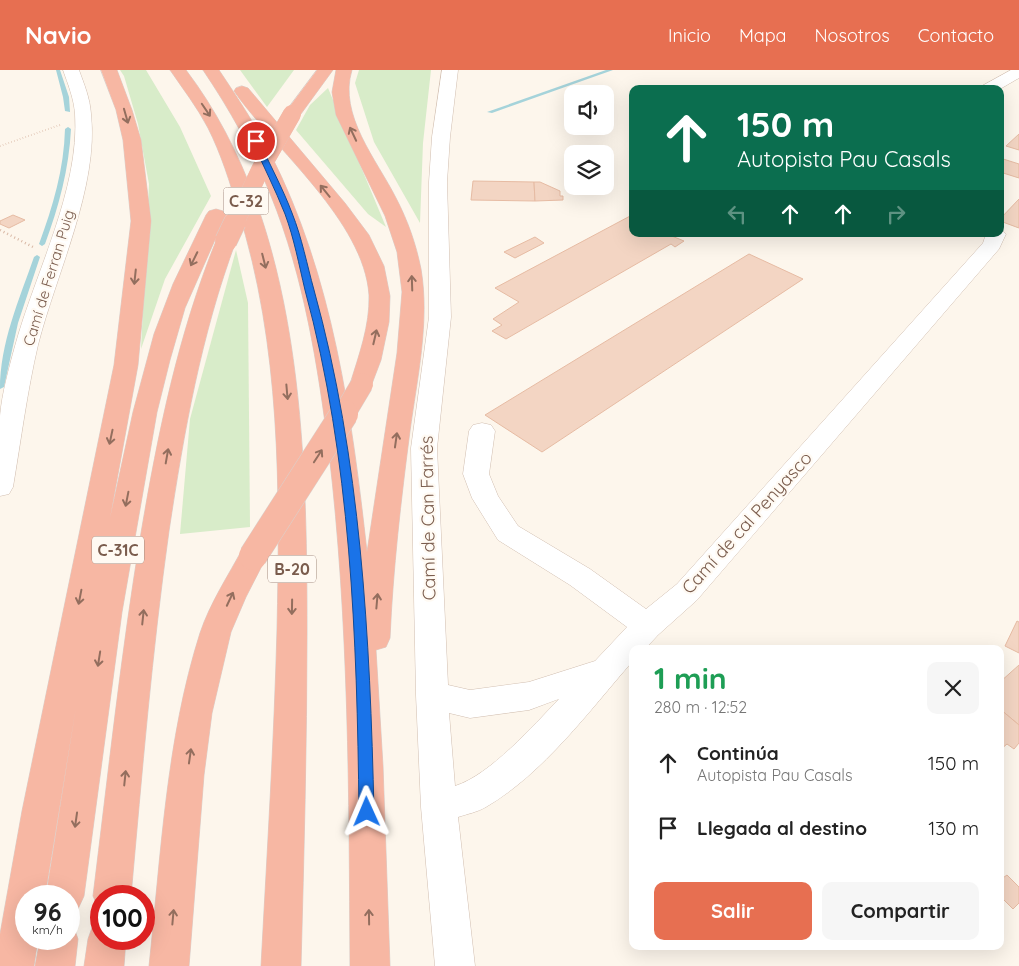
<!DOCTYPE html>
<html lang="es">
<head>
<meta charset="utf-8">
<style>
	body { margin:0; font-family:Quicksand,sans-serif; background:#f6f6f6; color:#222; height:100vh; display:flex; flex-direction:column; font-size:19px; white-space:nowrap }
	* { box-sizing:border-box; margin:0 }
	p { font-size:16px; color:#767676 }
	.icon { flex:none; width:28px; height:28px; fill:none; stroke:currentColor; stroke-width:2; stroke-linecap:round; stroke-linejoin:round }
	.map { position:relative; flex:1; overflow:hidden }
	.sheet { position:absolute; left:629px; top:575px; width:375px; height:305px; display:flex; flex-direction:column; background:#fff; border-radius:10px; box-shadow:0 5px 20px #0002 }
	.sheet>* { flex:none }
	.banner { position:absolute; left:629px; top:15px; width:375px; height:152px; border-radius:10px; box-shadow:0 5px 20px #0002; background:#0b6e4f; color:#fff; overflow:hidden }
	.buttons { position:absolute; left:564px; top:15px; display:grid; gap:10px }
	.buttons a { display:grid; place-items:center; width:50px; height:50px; border-radius:10px; background:#fff; box-shadow:0 5px 20px #0002; font-size:25px }
	.speed { position:absolute; left:15px; top:815px; display:flex; gap:10px; font-size:25px; font-weight:700; text-align:center }
	.speed>* { display:grid; place-content:center; width:65px; height:65px; border-radius:50%; background:#fff; box-shadow:0 5px 20px #0002; line-height:1 }
	.speed small { font-size:12px; font-weight:400 }
	.speed .limit { border:8px solid #d22; background:#fff; color:#111 }
	.pin { position:absolute; display:grid; place-items:center; width:42px; height:42px; color:#fff; margin:-21px; border:2px solid #fff; border-radius:50%; box-shadow:0 1px 5px #0007 }
	.me { position:absolute; width:55px; margin:-28px; rotate:359deg; stroke-linejoin:round; filter:drop-shadow(0 0 4px #0008) }
	.turn { display:flex; align-items:center; gap:18px; height:105px; padding:0 25px; font-size:22px }
	.turn .icon { width:65px; height:65px; stroke-width:2.5 }
	.turn b { display:block; font-size:35px; line-height:42px }
	.lanes { display:flex; align-items:center; height:48px; padding:0 25px; background:#0003; justify-content:center; gap:25px; direction:ltr }
	.lanes .off { opacity:.35 }
	.round { display:grid; place-items:center; flex:none; width:52px; height:52px; border-radius:10px; background:#f6f6f6 }
	.overview { display:flex; align-items:center; justify-content:space-between; height:85px; padding:0 25px }
	h1 { font-size:30px; font-weight:700; line-height:38px; color:#1e9e55 }
	.action { display:flex; gap:10px; margin-top:auto; padding:10px 25px }
	.action a { flex:1; height:58px; border-radius:10px; background:#e76f51; color:#fff; font-size:20px; font-weight:700; line-height:58px; text-align:center }
	.action a+a { background:#f6f6f6; color:#222 }
	ul { padding:0; list-style:none }
	li { display:flex; align-items:center; gap:15px; height:65px; padding:0 25px }
	li div { flex:1 }
	li b { display:block; font-size:19px }
	li em { font-style:normal }
	header { display:flex; align-items:center; gap:30px; box-sizing:border-box; height:70px; padding:0 25px; background:#e76f51; color:#fff }
	header strong { font-size:24px }
	nav { display:flex; gap:28px; margin-inline-start:auto; font-size:18px }
	.map>svg:first-child { display:block }
	.green { fill:#d8ecc9 }
	.lines { fill:none; stroke-linecap:round; stroke-linejoin:round }
	.stream { fill:#a5d3da; fill-rule:evenodd }
	.building { fill:#f3d5c3; stroke:#e6bba3 }
	.minor-casing { stroke:#d1beb0; stroke-width:1 }
	.highway-casing { stroke:#dad1cd; stroke-width:1 }
	.path-far1 { stroke:#d9b8a5; stroke-width:2; stroke-dasharray:0.5 2.5; stroke-linecap:butt }
	.path { stroke:#d9b8a5; stroke-width:2.5; stroke-dasharray:1 3; stroke-linecap:butt }
	.minor { fill:#fff; fill-rule:evenodd }
	.highway { fill:#f7b7a3; fill-rule:evenodd }
	.highway-bridge-far2-casing { stroke:#dad1cd; stroke-width:18; stroke-linecap:butt }
	.highway-bridge-far1-casing { stroke:#dad1cd; stroke-width:23; stroke-linecap:butt }
	.highway-bridge-casing { stroke:#dad1cd; stroke-width:29; stroke-linecap:butt }
	.highway-bridge-far2 { stroke:#f7b7a3; stroke-width:18 }
	.highway-bridge-far1 { stroke:#f7b7a3; stroke-width:22 }
	.highway-bridge { stroke:#f7b7a3; stroke-width:28 }
	.oneway { stroke:#936e5e }
	.route { fill:#1a73e8; stroke:#114b97 }
	.labels { text-anchor:middle; stroke-width:4.5; stroke-linejoin:round; paint-order:stroke }
	.far-street-label { font-size:15px; fill:#7a5c4d; stroke:#fffaf3 }
	.shield { fill:#fffaf3; stroke:#a28b7f; stroke-width:1 }
	.shield-label { font-size:16px; font-weight:bold; fill:#7a5c4d }
	.street-label { font-size:18px; fill:#7a5c4d; stroke:#fffaf3 }
</style>
</head>
<body>
<header>
<strong>Navio</strong>
<nav><a>Inicio</a><a>Mapa</a><a>Nosotros</a><a>Contacto</a></nav>
</header>
<div class="map">
<svg width="1019" height="896" viewBox="0 0 1019 896">
	<rect width="100%" height="100%" fill="#fdf6ec"/>
	<g class="green">
		<polygon points="120,0 146,0 180,57 211,126 165,209 141,279 149,114 138,54 124,6"/>
		<polygon points="240,0 294,0 267,37"/>
		<polygon points="359,0 431,0 423,73 420,153 374,72 355,13"/>
		<polygon points="328,18 386,157 368,144 296,60 310,35"/>
		<polygon points="236,180 248,233 250,457 180,464 190,349"/>
	</g>
	<g class="lines">
		<g class="stream">
			<polygon points="56,0 60,0 69,27 70,42 65,41 63,27"/>
			<polygon points="606,0 613,0 492,43 487,42"/>
			<path d="M68,57L71,59C69,99 59,136 45,174L42,176L39,174C53,136 64,99 65,59Z"/>
			<path d="M37,185L40,187L18,253L4,317L0,319C0,273 19,230 34,187Z"/>
		</g>
	</g>
	<g class="building">
		<polygon points="1019,64 1019,80 1006,76"/>
		<polygon points="1000,88 1019,94 1019,108 1000,102"/>
		<polygon points="473,111 534,112 535,131 471,130"/>
		<polygon points="534,112 540,112 560,121 560,126 563,126 563,130 535,131"/>
		<polygon points="1019,129 1019,158 1000,151 1000,149"/>
		<polygon points="13,145 25,150 9,158 0,154 0,151"/>
		<polygon points="632,145 632,164 667,164 684,171 675,177 671,174 506,269 492,261 502,255 493,249 519,232 495,218"/>
		<polygon points="535,167 544,173 515,188 504,182"/>
		<polygon points="749,184 803,209 542,382 485,345"/>
		<polygon points="1017,551 1019,552 1019,583 1005,576"/>
		<polygon points="1019,595 1019,655 1000,639 1000,612"/>
		<polygon points="1000,639 1019,655 1019,673 1014,679 1007,674 1000,680"/>
		<polygon points="1007,805 1019,817 1019,833 1013,839 1000,826 1000,810"/>
	</g>
	<g class="lines">
		<g class="minor-casing">
			<g id="minor">
				<path d="M63,0H79C84,14 90,28 91,44C99,117 56,204 38,275C27,322 21,370 13,417L9,424L0,426C0,400 0,372 0,346C2,323 9,298 15,276C35,203 80,119 75,44C74,29 68,14 63,0Z"/>
				<path d="M442,0H458L450,67L447,112L451,247L437,378L448,615L470,620L529,612L595,591L627,557L570,515L498,470L472,428L463,404L469,361L473,355L482,353L491,355L495,361L489,404L498,426L518,456L590,499L646,539L677,514L983,173L986,164H1000V159L1006,164L999,179L697,530L658,565L645,579H632V592C589,641 544,703 486,737C478,742 467,744 458,747L475,896H435L421,737L416,625L411,378L429,247V112L432,67ZM559,629C533,656 490,705 455,716L449,643L470,648L529,640Z"/>
				<polygon points="1011,0 1019,0 1019,8 1000,19 980,19 982,16"/>
			</g>
		</g>
		<g class="highway-casing">
			<g id="highway">
				<polygon points="101,0 117,0 132,40 141,70 151,151 138,295 110,448 133,342 154,264 173,214 206,145 209,141 216,139 223,141 226,145 185,238 170,290 157,342 122,542 84,826 78,839 69,843 69,826 46,826 76,637 45,826 26,826 26,869 38,869 34,896 0,896 0,864 22,741 114,295 131,151 123,70 116,40"/>
				<path d="M170,0H186C303,154 307,378 307,563C307,674 304,785 301,896H261C267,784 274,672 277,560C280,419 281,276 238,140C230,112 221,84 208,58C197,37 183,19 170,0Z"/>
				<path d="M203,0H219C237,27 255,54 270,83C333,206 352,347 367,482L397,283L402,222L397,182L385,146L336,45L332,22L336,0H352C338,45 377,90 396,128C408,151 416,174 421,199C430,252 417,309 410,361C401,430 393,499 390,568L386,577L376,580L383,696L390,896H350C349,725 349,553 329,383C318,296 304,207 271,126C253,81 230,40 203,0Z"/>
				<polygon points="317,0 333,0 298,48 286,48 284,44"/>
				<path d="M242,16L248,18L345,133L369,165L384,196L390,226L389,252L381,290L370,319L362,321L354,319L350,314C359,285 370,255 369,225C364,151 275,80 234,21L236,18Z"/>
				<path d="M226,165L233,167L236,171C201,265 184,362 169,461C152,582 142,704 131,826H101V840L99,839L93,826C108,705 121,583 141,463C158,363 178,265 216,171L219,167Z"/>
				<path d="M253,475L263,478L267,486L246,527L231,562L212,643L204,705L189,896H149C161,785 166,670 200,563C210,533 228,506 243,478Z"/>
				<polygon points="101,852 101,869 126,869 124,896 84,896 88,869 93,855"/>
				<polygon points="69,854 73,855 78,869 75,896 35,896 40,869 69,869"/>
			</g>
		</g>
		<polyline class="path-far1" points="0,76 60,55"/>
		<polyline class="path" points="0,160 33,177"/>
		<use href="#minor" class="minor"/>
		<use href="#highway" class="highway"/>
		<g class="highway-bridge-far2-casing">
			<polyline id="highway-bridge-far2" points="235,153 260,100 292,44"/>
		</g>
		<g class="highway-bridge-far1-casing">
			<g id="highway-bridge-far1">
				<polyline points="226,171 235,152"/>
				<polyline points="343,346 362,314"/>
			</g>
		</g>
		<g class="highway-bridge-casing">
			<polyline id="highway-bridge" points="253,486 344,344"/>
		</g>
		<use href="#highway-bridge-far2" class="highway-bridge-far2"/>
		<use href="#highway-bridge-far1" class="highway-bridge-far1"/>
		<use href="#highway-bridge" class="highway-bridge"/>
	</g>
	<defs><path id="oneway-shaft" d="M-6 0H5M1.5-3L5.5 0L1.5 3" fill="none" stroke-width="1.6" stroke-linecap="round" stroke-linejoin="round" transform="scale(1.25)"/></defs>
	<g class="oneway">
		<use href="#oneway-shaft" transform="translate(206 40) rotate(56)"/>
		<use href="#oneway-shaft" transform="translate(126 46) rotate(74)"/>
		<use href="#oneway-shaft" transform="translate(353 64) rotate(-115)"/>
		<use href="#oneway-shaft" transform="translate(325 121) rotate(-129)"/>
		<use href="#oneway-shaft" transform="translate(194 189) rotate(116)"/>
		<use href="#oneway-shaft" transform="translate(264 191) rotate(76)"/>
		<use href="#oneway-shaft" transform="translate(135 207) rotate(96)"/>
		<use href="#oneway-shaft" transform="translate(412 213) rotate(-92)"/>
		<use href="#oneway-shaft" transform="translate(375 267) rotate(-77)"/>
		<use href="#oneway-shaft" transform="translate(287 322) rotate(85)"/>
		<use href="#oneway-shaft" transform="translate(111 367) rotate(102)"/>
		<use href="#oneway-shaft" transform="translate(396 370) rotate(-82)"/>
		<use href="#oneway-shaft" transform="translate(167 386) rotate(-80)"/>
		<use href="#oneway-shaft" transform="translate(318 386) rotate(-57)"/>
		<use href="#oneway-shaft" transform="translate(127 429) rotate(101)"/>
		<use href="#oneway-shaft" transform="translate(80 527) rotate(101)"/>
		<use href="#oneway-shaft" transform="translate(230 529) rotate(-65)"/>
		<use href="#oneway-shaft" transform="translate(377 531) rotate(-85)"/>
		<use href="#oneway-shaft" transform="translate(292 537) rotate(91)"/>
		<use href="#oneway-shaft" transform="translate(143 547) rotate(-84)"/>
		<use href="#oneway-shaft" transform="translate(99 589) rotate(99)"/>
		<use href="#oneway-shaft" transform="translate(190 686) rotate(-82)"/>
		<use href="#oneway-shaft" transform="translate(125 708) rotate(-84)"/>
		<use href="#oneway-shaft" transform="translate(76 750) rotate(98)"/>
		<use href="#oneway-shaft" transform="translate(173 847) rotate(-85)"/>
		<use href="#oneway-shaft" transform="translate(369 847) rotate(-91)"/>
	</g>
	<path class="route" d="M256,69L259,71C270,95 283,119 292,143C302,168 307,195 314,220C361,389 370,568 374,742L372,747L367,749L362,747L359,742C357,568 351,389 305,220C299,195 294,168 285,144C275,119 263,95 252,71Z"/>
	<g class="labels">
		<g class="far-street-label">
			<text transform="translate(49 208) rotate(-73)" y="5">Camí de Ferran Puig</text>
		</g>
		<g class="shield">
			<rect x="223.5" y="117.5" width="45" height="27" rx="4"/>
			<rect x="92" y="466.5" width="52" height="27" rx="4"/>
			<rect x="268" y="485.5" width="48" height="27" rx="4"/>
		</g>
		<g class="shield-label">
			<text x="246" y="137">C-32</text>
			<text x="118" y="486">C-31C</text>
			<text x="292" y="505">B-20</text>
		</g>
		<g class="street-label">
			<text transform="translate(428 448) rotate(-91)" y="6">Camí de Can Farrés</text>
			<text transform="translate(747 453) rotate(-48)" y="6">Camí de cal Penyasco</text>
		</g>
	</g>
</svg>
<div class="buttons">
<a><svg class="icon" aria-label="sound" viewBox="0 0 24 24"><path d="M4 9h4l5-4v14l-5-4H4zM17 9q2 3 0 6"/></svg></a>
<a><svg class="icon" aria-label="layers" viewBox="0 0 24 24"><path d="M12 4l9 5-9 5-9-5zM3 14l9 5 9-5"/></svg></a>
</div>
<div class="speed"><div>96<small>km/h</small></div><div class="limit">100</div></div>
<div class="pin" style="left:256px;top:71px;background:#d93025"><svg class="icon" aria-label="arrive" viewBox="0 0 24 24"><path d="M6 21V4h12l-3 4 3 4H6"/></svg></div>
<svg class="me" style="left:367px;top:742px" viewBox="-20 -20 40 40"><path d="M0-17L14 15 0 8-14 15z" fill="#1a73e8" stroke="#fff" stroke-width="4"/></svg>
<div class="banner">
<div class="turn"><svg class="icon" aria-label="ahead" viewBox="0 0 24 24"><path d="M12 20V5M6 11l6-6 6 6"/></svg><div><b>150 m</b>Autopista Pau Casals</div></div>
<div class="lanes"><svg class="icon off" aria-label="left" viewBox="0 0 24 24"><path d="M17 20v-9H6M10 6l-5 5 5 5"/></svg><svg class="icon" aria-label="ahead" viewBox="0 0 24 24"><path d="M12 20V5M6 11l6-6 6 6"/></svg><svg class="icon" aria-label="ahead" viewBox="0 0 24 24"><path d="M12 20V5M6 11l6-6 6 6"/></svg><svg class="icon off" aria-label="right" viewBox="0 0 24 24"><path d="M7 20v-9h11M14 6l5 5-5 5"/></svg></div>
</div>
<section class="sheet">
<div class="overview"><div><h1>1 min</h1><p>280 m · 12:52</p></div><a class="round"><svg class="icon" aria-label="close" viewBox="0 0 24 24"><path d="M6 6l12 12M18 6L6 18"/></svg></a></div>
<ul>
<li><svg class="icon" aria-label="ahead" viewBox="0 0 24 24"><path d="M12 20V5M6 11l6-6 6 6"/></svg><div><b>Continúa</b><p>Autopista Pau Casals</p></div><em>150 m</em></li>
<li><svg class="icon" aria-label="arrive" viewBox="0 0 24 24"><path d="M6 21V4h12l-3 4 3 4H6"/></svg><div><b>Llegada al destino</b></div><em>130 m</em></li>
</ul>
<div class="action"><a>Salir</a><a>Compartir</a></div>
</section>
</div>
</body>
</html>
